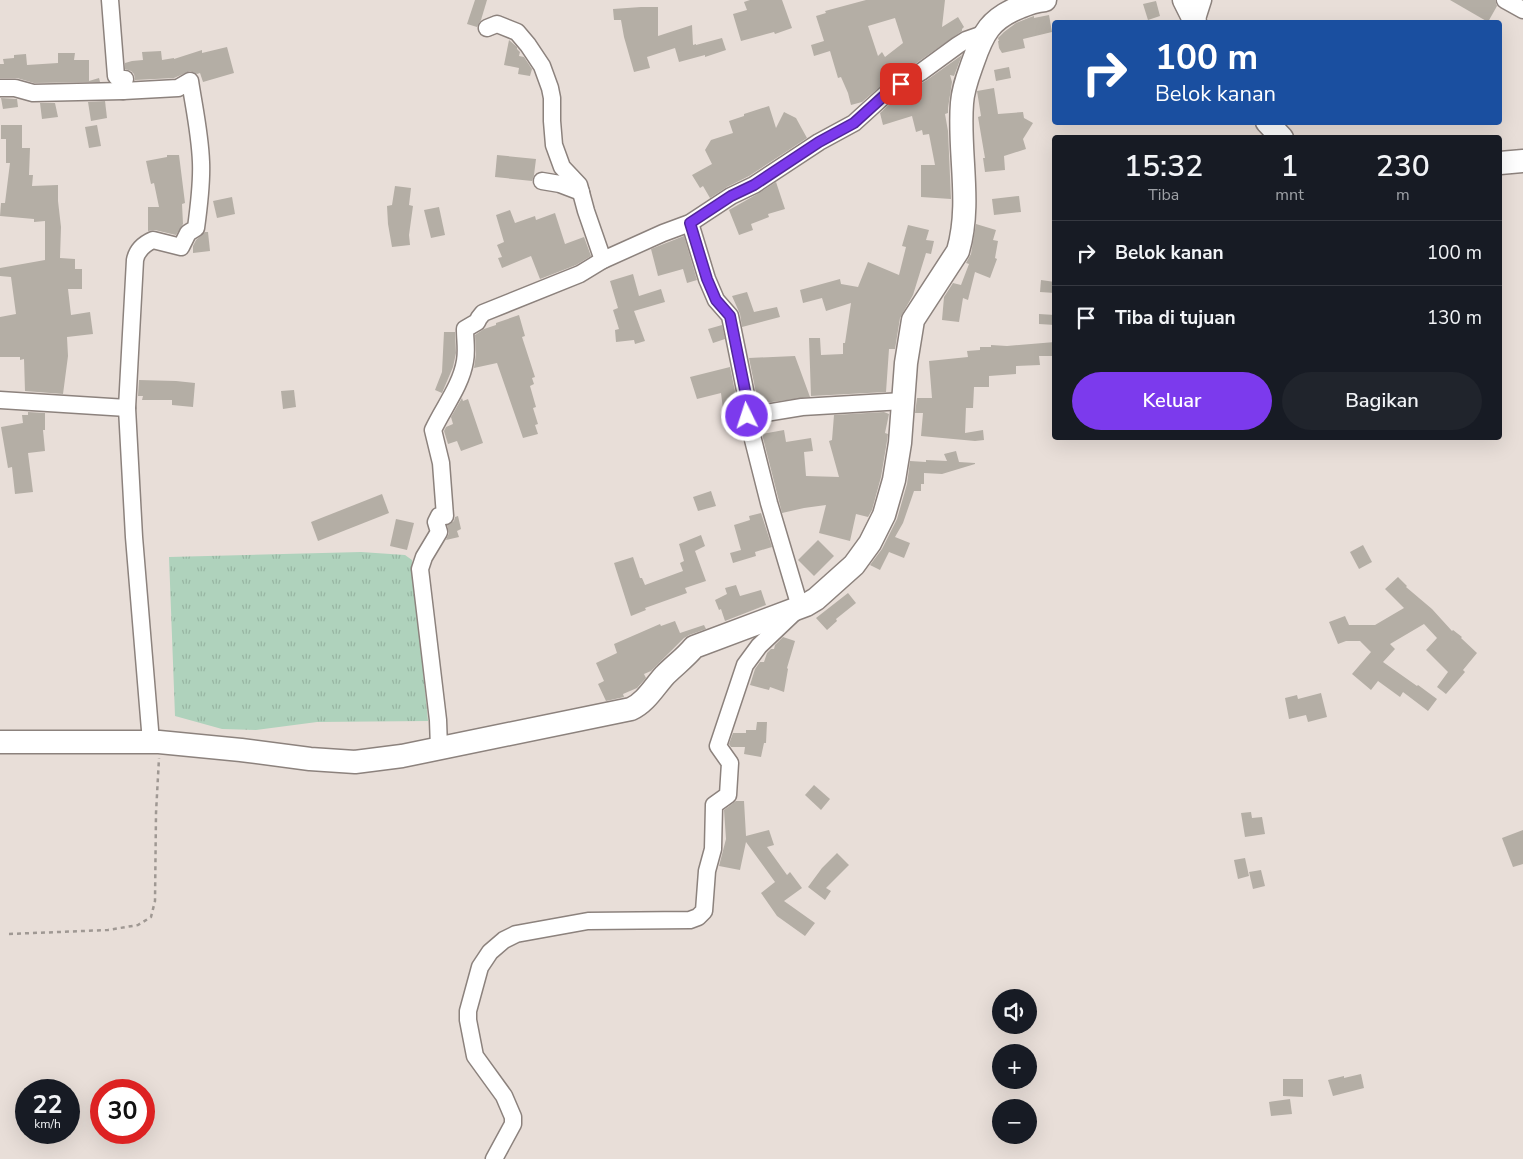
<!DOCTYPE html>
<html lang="id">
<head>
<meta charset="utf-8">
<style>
	body { margin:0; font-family:"Nunito Sans",sans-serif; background:#20242c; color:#f1f3f6; height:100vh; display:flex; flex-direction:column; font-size:19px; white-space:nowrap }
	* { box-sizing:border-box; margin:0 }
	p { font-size:16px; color:#9ea1a6 }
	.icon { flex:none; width:28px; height:28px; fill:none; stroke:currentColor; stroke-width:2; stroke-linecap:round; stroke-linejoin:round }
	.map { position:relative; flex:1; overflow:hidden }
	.side { position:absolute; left:1052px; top:135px; width:450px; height:305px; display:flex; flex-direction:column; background:#171b24; border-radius:5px; box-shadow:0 5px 20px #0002 }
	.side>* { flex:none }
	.top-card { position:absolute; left:1052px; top:20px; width:450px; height:105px; border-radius:5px; box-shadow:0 5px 20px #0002; background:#1a4fa0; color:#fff; overflow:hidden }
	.buttons { position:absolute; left:992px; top:989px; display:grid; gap:10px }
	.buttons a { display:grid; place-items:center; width:45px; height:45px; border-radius:50%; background:#171b24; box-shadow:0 5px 20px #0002; font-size:25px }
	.speed { position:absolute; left:15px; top:1079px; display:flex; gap:10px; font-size:25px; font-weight:700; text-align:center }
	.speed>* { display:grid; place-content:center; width:65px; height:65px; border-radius:50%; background:#171b24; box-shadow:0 5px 20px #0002; line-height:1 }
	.speed small { font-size:12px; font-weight:400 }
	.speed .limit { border:8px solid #d22; background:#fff; color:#111 }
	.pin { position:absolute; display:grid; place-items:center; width:42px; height:42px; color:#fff; margin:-21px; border-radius:10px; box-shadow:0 2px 8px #0006 }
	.me { position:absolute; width:55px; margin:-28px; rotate:356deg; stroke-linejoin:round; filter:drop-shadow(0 0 4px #0008) }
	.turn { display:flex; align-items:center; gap:18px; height:105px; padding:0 20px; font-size:22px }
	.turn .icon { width:65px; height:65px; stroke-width:2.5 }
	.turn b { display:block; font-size:35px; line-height:42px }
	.eta { display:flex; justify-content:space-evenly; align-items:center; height:85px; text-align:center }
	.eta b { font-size:30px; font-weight:600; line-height:35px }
	.primary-button { display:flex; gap:10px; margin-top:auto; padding:10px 20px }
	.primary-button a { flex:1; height:58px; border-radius:30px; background:#7c3aed; color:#fff; font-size:20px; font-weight:600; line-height:58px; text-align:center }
	.primary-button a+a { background:#20242c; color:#f1f3f6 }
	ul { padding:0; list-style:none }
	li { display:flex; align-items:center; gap:15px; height:65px; padding:0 20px; border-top:1px solid #363941 }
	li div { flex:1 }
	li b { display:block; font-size:19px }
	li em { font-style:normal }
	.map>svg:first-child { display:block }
	.grass { fill:url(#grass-tufts) }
	.building { fill:#b4aea5; fill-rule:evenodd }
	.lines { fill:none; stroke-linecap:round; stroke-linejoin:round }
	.street-casing { stroke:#8c827d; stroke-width:19 }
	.secondary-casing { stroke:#8c827d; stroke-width:25 }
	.path { stroke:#9f9893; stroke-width:2.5; stroke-dasharray:4 4; stroke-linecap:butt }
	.street { stroke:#fff; stroke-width:16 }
	.secondary { stroke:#fff; stroke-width:22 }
	.route-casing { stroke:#51269a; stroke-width:12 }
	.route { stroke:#7c3aed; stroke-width:9 }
</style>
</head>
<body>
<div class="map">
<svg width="1523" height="1159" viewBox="0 0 1523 1159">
	<defs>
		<pattern id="grass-tufts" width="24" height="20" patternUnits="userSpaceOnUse" patternTransform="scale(1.25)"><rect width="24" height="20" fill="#afd2bc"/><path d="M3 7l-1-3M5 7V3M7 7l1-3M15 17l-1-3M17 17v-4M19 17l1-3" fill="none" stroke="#97b5a2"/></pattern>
	</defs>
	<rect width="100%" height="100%" fill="#e8ded8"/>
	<polygon class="grass" points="361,552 405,555 412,560 428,721 317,722 256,730 222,729 175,716 169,557"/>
	<g class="building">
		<polygon points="475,0 487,0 481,20 477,27 467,24"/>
		<polygon points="750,0 782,0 792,28 775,34 774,32 741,41 733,14 747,10 744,2"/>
		<path d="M866,0H945L942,27L958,17L964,27L962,29V31L915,64L882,85L862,102L851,105L848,93L841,77L838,78L830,51L814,56L811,45L824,41L816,16L826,13L825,11ZM895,18L903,43L885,57L882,52L878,56L868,26Z"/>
		<polygon points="1450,0 1495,0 1497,6 1488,22"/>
		<polygon points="1156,1 1160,16 1148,20 1143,4"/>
		<polygon points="641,7 658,7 658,36 692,25 693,45 696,44 696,45 722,38 726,50 705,57 705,55 679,62 675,48 647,57 650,68 634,72 624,37 621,20 614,20 613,9"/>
		<polygon points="1049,15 1052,32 1023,39 1025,48 1002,53 999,48 998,41 999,41 998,38 1004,32 1016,23 1031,17 1034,16 1034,18"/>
		<polygon points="509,40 517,47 517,49 520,52 519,56 524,57 532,69 530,76 518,74 519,68 504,65"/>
		<polygon points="227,47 234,73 203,82 200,73 197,74 190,71 174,78 135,80 134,74 131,71 125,69 125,63 132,61 143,60 142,52 161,51 162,60 174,58 174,59 202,50 202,53"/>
		<polygon points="58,53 75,53 74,60 89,60 89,81 99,78 100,82 34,83 17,78 0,78 0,64 4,64 3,59 14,58 14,55 26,54 27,65 58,63"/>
		<polygon points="962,55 954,76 950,75 952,82 948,108 948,113 945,114 948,131 951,199 921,197 921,165 935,165 929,134 923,135 922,130 916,132 912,116 883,125 880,113 893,101 927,80"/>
		<polygon points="1009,67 1011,78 996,81 994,70"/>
		<polygon points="994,88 998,114 1023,112 1024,118 1033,123 1023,139 1026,149 1004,156 1005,170 985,172 983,158 985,158 978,117 981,116 977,91"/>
		<polygon points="1,98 17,99 18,107 3,109"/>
		<polygon points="105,101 107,118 91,121 88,102"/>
		<polygon points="40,103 55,103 58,117 42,119"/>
		<polygon points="769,106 776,128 784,112 796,118 807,138 749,176 727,187 710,198 703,186 700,188 692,175 712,164 705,150 711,140 733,133 729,121 744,116 744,114"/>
		<polygon points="1,125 22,125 22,148 30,148 29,175 33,175 32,186 58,185 58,201 61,227 60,258 75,259 75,269 82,269 82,289 68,289 71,315 90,312 93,334 67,337 68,356 63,394 25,391 24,359 20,360 20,357 0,357 0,317 16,314 11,277 0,276 0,268 45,260 45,221 34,222 34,219 0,216 1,203 5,203 10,163 6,163 6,139 1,139"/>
		<polygon points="97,125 101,146 89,148 85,127"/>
		<polygon points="167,155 179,155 185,203 182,204 183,224 176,235 155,230 148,231 148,207 159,207 154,183 151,184 146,161 167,157"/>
		<polygon points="497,155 536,159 534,175 532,181 495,177"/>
		<polygon points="776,182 785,209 768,214 769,217 751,224 753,230 739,235 729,210 759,193"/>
		<polygon points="395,186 411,188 409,205 413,206 409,235 410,245 392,247 388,224 387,206 392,205"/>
		<polygon points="1019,196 1021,212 994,215 992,199"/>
		<polygon points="232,197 235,214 217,218 213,201"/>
		<polygon points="439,207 445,235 431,238 424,210"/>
		<polygon points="510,210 515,223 535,216 536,220 555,213 565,244 584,237 591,256 576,265 540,279 531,256 502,268 498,258 502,257 497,245 504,242 496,215"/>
		<polygon points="976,224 996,230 993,240 998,241 995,258 997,259 990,278 975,272 968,300 963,298 959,322 942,320 944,297 953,283 961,285 969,264 966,263 971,254"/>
		<polygon points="908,225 929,230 926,240 934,241 931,254 926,253 913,295 900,318 895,349 889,349 886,392 811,396 809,338 820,338 821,355 843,354 843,343 845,343 851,303 826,311 822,298 803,303 800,290 840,279 841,284 858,287 868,262 899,275 906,247 902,246"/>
		<polygon points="205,232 208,232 210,251 193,253 193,246 196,240"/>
		<polygon points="684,236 697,280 687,283 683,269 658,276 651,249"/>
		<polygon points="633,274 639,296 661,289 665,302 634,311 645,341 635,344 634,340 616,342 615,330 619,329 613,310 618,308 610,281"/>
		<polygon points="1041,280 1055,282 1055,293 1040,292"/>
		<polygon points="747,292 754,312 777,307 780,317 742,327 740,314 732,296"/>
		<polygon points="1039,314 1055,315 1055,325 1039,324"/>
		<polygon points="519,315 525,336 522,337 535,377 532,378 534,384 530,386 536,407 533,408 538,424 535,425 538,434 523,438 497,363 474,368 476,354 475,335 484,329 496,325 496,323"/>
		<polygon points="722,325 725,339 713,343 708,329"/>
		<polygon points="444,332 455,332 456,353 453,367 442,393 435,390 442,372"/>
		<polygon points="1055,342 1055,356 1039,356 1040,365 1016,366 1016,374 989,376 989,387 974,387 973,408 966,408 965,433 983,430 984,440 975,441 921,436 923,413 915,413 917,398 932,398 929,361 968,357 967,351 980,350 980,347 991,347 991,345 1007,346"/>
		<polygon points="795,356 810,397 756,404 756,393 749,358"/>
		<polygon points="730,367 736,396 737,407 723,409 721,393 697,399 690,377"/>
		<polygon points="139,380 176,381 195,383 193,407 172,405 172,400 142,400 143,396 138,396"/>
		<polygon points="294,390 296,407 283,409 281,391"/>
		<polygon points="462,398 463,401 468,399 483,443 461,451 457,441 448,444 444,431 446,427 453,424 451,417"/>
		<polygon points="28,412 45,413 45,430 43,430 45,451 28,453 33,492 15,494 12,467 8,468 1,427 23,423 22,415 28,415"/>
		<polygon points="884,412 889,414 885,433 888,434 887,441 881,477 872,510 868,517 856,514 850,541 819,533 826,505 804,508 782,513 762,434 784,430 786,442 811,438 813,451 804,452 806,476 839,477 829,441 832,440 834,415"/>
		<polygon points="956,451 959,462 975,463 975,464 942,474 924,473 924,484 921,484 921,491 914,491 903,523 895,537 910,543 904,558 889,552 880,570 870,565 882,549 897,519 907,484 910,461 926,462 926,460 947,461 944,454"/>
		<polygon points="711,491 716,506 698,511 693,497"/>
		<polygon points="382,494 389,513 318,541 311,522"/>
		<polygon points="761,513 772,547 755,552 756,556 733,563 730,553 741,550 734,525 750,520 749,516"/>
		<polygon points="458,516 461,529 457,531 459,537 446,540 449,533 447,525 454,521 455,517"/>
		<polygon points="396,519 414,523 407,550 390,546"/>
		<polygon points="701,535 705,546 695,551 706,581 685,588 687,593 645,608 646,610 631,616 614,563 633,557 640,578 642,578 645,585 683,571 680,563 684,561 679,544"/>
		<polygon points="818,540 834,556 814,576 798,560"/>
		<polygon points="1363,545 1372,562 1359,569 1350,552"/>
		<polygon points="1398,577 1407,586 1406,587 1432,609 1452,631 1453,630 1462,637 1461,638 1477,653 1463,670 1465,672 1446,694 1437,687 1448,672 1426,650 1437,638 1424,624 1390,644 1395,649 1383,662 1417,686 1418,685 1437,699 1428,711 1403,692 1400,697 1378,681 1371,690 1352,674 1371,652 1360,641 1346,641 1338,644 1329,622 1345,616 1349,625 1375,625 1404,608 1385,589"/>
		<polygon points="736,585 740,596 761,590 766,605 725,621 721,609 719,610 715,600 727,594 725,588"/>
		<polygon points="848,593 856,603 836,619 837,621 827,630 816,618"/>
		<polygon points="675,621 680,633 704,625 706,629 689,635 684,638 651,671 644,674 646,678 637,688 623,694 624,697 606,701 598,684 604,681 596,663 617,653 614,644 660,624 661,626"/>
		<polygon points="783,637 795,641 787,668 788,669 784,692 770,687 769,690 750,685 755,669 760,662 764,662 767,653 771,649 774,649 775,645"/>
		<polygon points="1321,693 1327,717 1308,722 1306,715 1289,719 1285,698 1297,695 1298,699"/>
		<polygon points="757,722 767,722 766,743 764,743 761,757 744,754 745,747 731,747 729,744 733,733 746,733 746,730 756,730"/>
		<polygon points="814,785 830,799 821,810 805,795"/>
		<polygon points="736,801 744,801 746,836 769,830 774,845 767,847 787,875 790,872 802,888 784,901 815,923 805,936 777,916 761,893 775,882 746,842 740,870 719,866 726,839 724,810"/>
		<polygon points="1251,812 1252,818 1262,817 1265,834 1245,837 1241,813"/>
		<polygon points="1523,830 1523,864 1513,867 1502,838"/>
		<polygon points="837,853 849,865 826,888 831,891 825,900 808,887 822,868"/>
		<polygon points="1245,858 1249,876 1238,879 1234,860"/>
		<polygon points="1261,870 1265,886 1253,889 1249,872"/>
		<polygon points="1361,1074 1364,1088 1333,1096 1328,1080 1344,1076 1344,1078"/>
		<polygon points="1283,1079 1303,1079 1303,1097 1283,1096"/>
		<polygon points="1290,1099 1292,1114 1271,1116 1269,1102"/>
	</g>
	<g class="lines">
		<g class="street-casing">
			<g id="street">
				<path d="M110,0L116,76L119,79H125L123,82V91L178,88L190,81C194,107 200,134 201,162C202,184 199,206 196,228L188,233L181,247L153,240C144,244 137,250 135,260L127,408L134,537L151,742"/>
				<polyline points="1505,0 1523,10"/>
				<polyline points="1196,22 1203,0"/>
				<polyline points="487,28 497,24 517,32 528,45 542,66 550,88 552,98 552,121 554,145 562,167 579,185 586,211 603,260"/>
				<polyline points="0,88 15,88 33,93 123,91"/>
				<polyline points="542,181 560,184 581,192"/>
				<polyline points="0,400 127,408"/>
				<polyline points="747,416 802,407 903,401"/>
				<path d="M439,748L438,720L420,569L424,557L439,532L436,522L439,516H445L441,463L433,430C443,408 461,386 465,361C467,351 465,340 465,329L477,322L479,318L483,313L580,274L603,260L663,233L690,223L731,196L754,185L819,142L854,123L887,93L921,72L958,45L966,40L986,33"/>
				<polyline points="494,1159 513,1124 513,1117 504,1096 475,1056 468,1020 468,1011 480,967 490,952 504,940 516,934 588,921 690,920 698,917 704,911 707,871 713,849 714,805 728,795 730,763 718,746 745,665 759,646 800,607 769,503 747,416 746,395 730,316 716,300 707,279 690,223"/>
			</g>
		</g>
		<g class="secondary-casing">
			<g id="secondary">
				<polyline points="1184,0 1195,22"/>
				<polyline points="1267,122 1282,138"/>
				<polyline points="1500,163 1523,161"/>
				<path d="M0,742H159L241,750L310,759L355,762L402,756L631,709C646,702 654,687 665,675C675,665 686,657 694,647L806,605L816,599L854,565L870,543L884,515L894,480L900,443L906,363L913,320L958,251C972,203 958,152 962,103C963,88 968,76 973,62C983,33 990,19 1020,7C1029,3 1036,1 1045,0"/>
			</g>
		</g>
		<polyline class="path" points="9,934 108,930 138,925 151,917 155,901 156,813 159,758"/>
		<use href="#street" class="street"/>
		<use href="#secondary" class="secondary"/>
	</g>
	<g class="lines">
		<g class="route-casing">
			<polyline id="route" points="747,416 746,395 730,316 716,300 707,279 690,223 731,196 754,185 819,142 854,123 887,93 901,84"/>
		</g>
		<use href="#route" class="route"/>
	</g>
</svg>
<div class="buttons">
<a><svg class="icon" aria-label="sound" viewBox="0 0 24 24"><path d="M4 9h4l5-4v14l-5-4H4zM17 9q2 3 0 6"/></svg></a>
<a>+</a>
<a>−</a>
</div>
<div class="speed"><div>22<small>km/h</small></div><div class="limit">30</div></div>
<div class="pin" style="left:901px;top:84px;background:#d93025"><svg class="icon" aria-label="arrive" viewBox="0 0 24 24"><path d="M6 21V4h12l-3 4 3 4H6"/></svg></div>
<svg class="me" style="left:747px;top:416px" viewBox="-20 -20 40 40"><circle r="17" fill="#7c3aed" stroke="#fff" stroke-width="3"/><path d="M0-11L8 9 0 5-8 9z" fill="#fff"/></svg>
<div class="top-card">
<div class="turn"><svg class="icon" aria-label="right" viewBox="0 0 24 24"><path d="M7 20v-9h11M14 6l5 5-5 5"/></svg><div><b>100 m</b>Belok kanan</div></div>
</div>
<section class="side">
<div class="eta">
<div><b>15:32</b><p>Tiba</p></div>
<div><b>1</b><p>mnt</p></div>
<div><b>230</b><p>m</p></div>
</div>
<ul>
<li><svg class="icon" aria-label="right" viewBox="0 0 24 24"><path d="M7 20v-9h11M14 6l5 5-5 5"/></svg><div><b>Belok kanan</b></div><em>100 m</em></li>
<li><svg class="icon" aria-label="arrive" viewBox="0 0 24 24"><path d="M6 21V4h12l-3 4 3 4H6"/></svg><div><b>Tiba di tujuan</b></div><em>130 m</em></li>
</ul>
<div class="primary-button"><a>Keluar</a><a>Bagikan</a></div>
</section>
</div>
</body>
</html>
